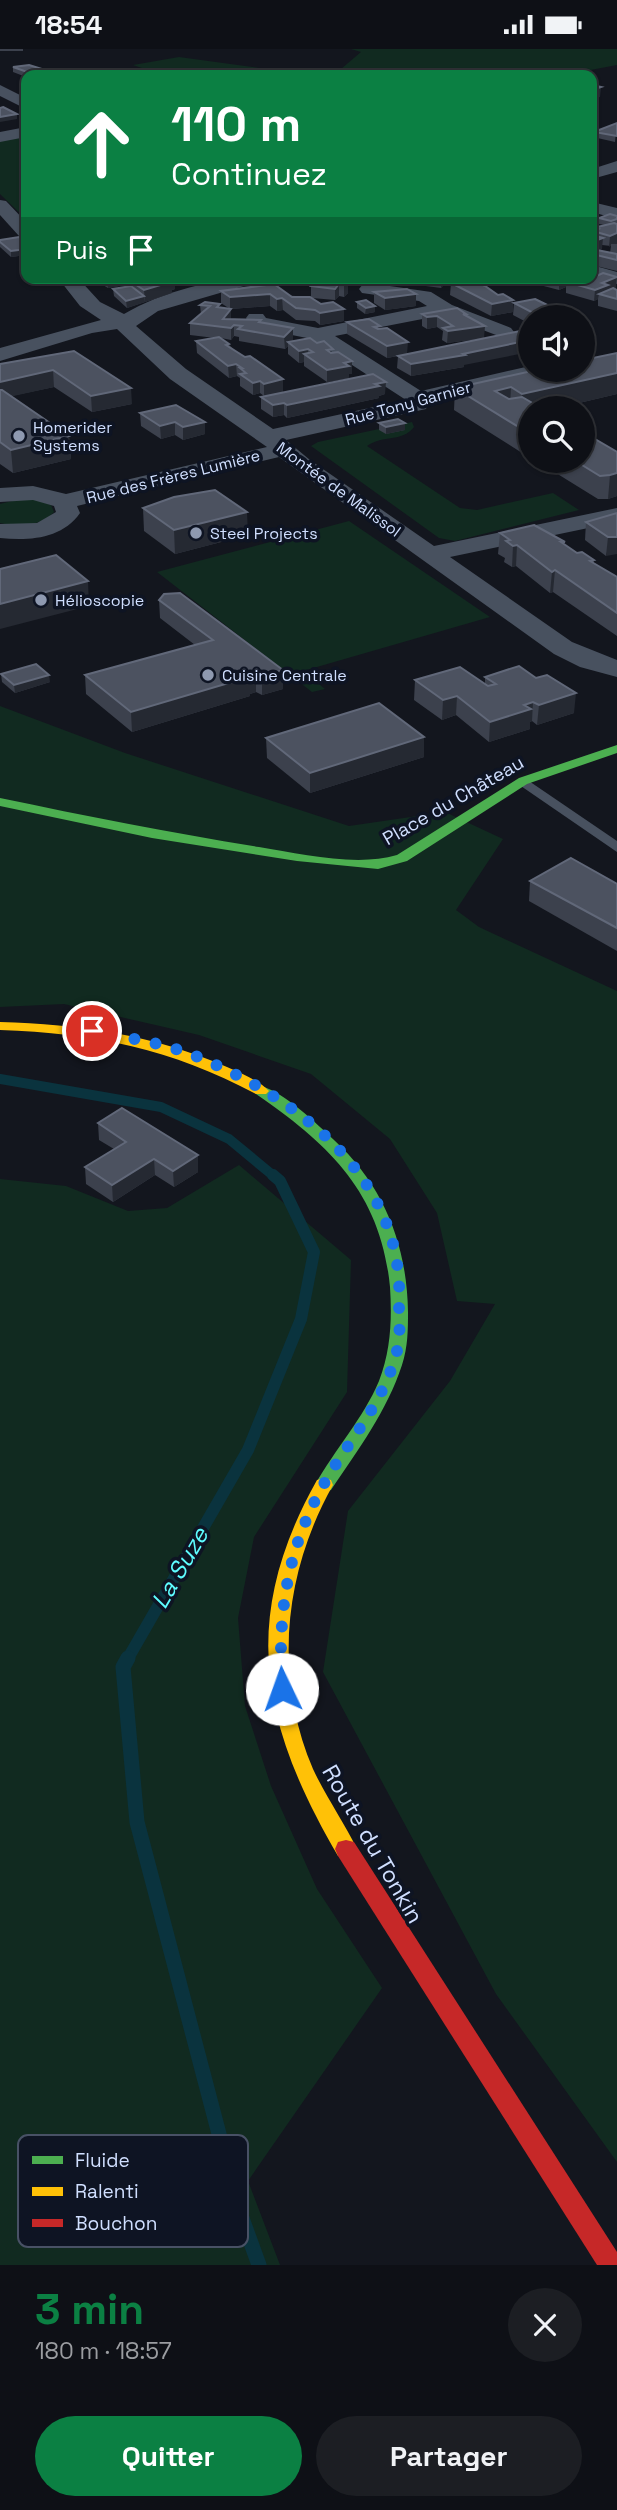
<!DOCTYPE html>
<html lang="fr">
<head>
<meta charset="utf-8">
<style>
	body { margin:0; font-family:"Space Grotesk",sans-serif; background:#1c1e23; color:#f1f3f6; height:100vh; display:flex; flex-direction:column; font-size:26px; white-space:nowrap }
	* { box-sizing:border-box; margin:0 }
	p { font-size:23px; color:#9b9da1 }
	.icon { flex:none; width:38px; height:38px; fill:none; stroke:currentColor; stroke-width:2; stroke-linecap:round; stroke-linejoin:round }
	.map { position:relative; height:2216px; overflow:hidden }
	.side { display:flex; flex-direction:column; background:#0e1016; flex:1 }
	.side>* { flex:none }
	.guide { position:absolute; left:21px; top:21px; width:576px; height:214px; border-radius:14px; box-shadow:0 2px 5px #0004,0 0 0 2px #2e3035; background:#0b8043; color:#fff; overflow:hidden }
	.tools { position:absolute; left:518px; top:256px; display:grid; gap:14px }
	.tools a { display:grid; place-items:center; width:77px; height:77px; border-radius:50%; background:#0e1016; box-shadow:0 2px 5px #0004,0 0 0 2px #2e3035; font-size:35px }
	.pin { position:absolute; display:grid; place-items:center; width:60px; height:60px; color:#fff; margin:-30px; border:4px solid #fff; border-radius:50%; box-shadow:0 2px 7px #0007 }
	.me { position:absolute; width:77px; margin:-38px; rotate:357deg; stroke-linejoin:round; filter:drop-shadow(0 0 5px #0008) }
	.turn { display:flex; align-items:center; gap:24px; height:147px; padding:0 35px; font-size:32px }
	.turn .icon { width:91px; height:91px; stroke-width:2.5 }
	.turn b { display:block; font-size:49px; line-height:60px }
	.then { display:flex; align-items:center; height:66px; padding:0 35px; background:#0003; gap:14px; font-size:26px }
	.round { display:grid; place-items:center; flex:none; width:74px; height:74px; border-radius:37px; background:#1c1e23 }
	.summary { display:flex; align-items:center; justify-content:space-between; height:119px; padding:0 35px }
	h1 { font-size:42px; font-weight:700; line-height:52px; color:#0b8043 }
	.button { display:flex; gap:14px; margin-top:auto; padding:14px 35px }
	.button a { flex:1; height:80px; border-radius:42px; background:#0b8043; color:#fff; font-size:28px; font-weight:700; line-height:80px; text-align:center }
	.button a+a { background:#1c1e23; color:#f1f3f6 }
	.status { display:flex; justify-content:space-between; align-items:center; height:49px; padding:0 35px; background:#0e1016; direction:ltr }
	.status svg { height:19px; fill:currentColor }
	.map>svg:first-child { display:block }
	.green { fill:#112a20 }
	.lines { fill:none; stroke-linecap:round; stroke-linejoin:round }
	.stream-far2 { stroke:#0a333e; stroke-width:10 }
	.stream-far1 { stroke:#0a333e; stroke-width:12 }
	.stream { stroke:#0a333e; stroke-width:15 }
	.lane { fill:#48515f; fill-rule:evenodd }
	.street { fill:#48515f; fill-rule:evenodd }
	.fast { fill:#4caf50; fill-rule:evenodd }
	.slow { fill:#ffc107; fill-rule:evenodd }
	.jam { fill:#c62828; fill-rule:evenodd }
	.wall { fill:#3c414d; fill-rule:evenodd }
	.shaded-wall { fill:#252932 }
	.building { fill:#4c5260; stroke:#616879; stroke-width:2 }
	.route { stroke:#1a73e8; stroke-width:12; stroke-dasharray:0 21.6 }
	.poi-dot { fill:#8e99b0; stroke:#0e1423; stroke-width:2.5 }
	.labels { text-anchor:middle; stroke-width:7; stroke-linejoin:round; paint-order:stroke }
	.far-street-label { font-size:16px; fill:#d0dfff; stroke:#0e1423 }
	.far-poi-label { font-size:16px; fill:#d0dfff; stroke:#0e1423; text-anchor:start }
	.street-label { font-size:19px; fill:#d0dfff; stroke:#0e1423 }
	.near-street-label { font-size:23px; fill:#d0dfff; stroke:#0e1423 }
	.near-water-label { font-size:24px; font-style:italic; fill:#5efcff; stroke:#0e1423 }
	.key { fill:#0e1423; stroke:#485165; stroke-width:2 }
	.key-label { font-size:19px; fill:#d0dfff }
</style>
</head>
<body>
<div class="status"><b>18:54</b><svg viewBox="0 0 49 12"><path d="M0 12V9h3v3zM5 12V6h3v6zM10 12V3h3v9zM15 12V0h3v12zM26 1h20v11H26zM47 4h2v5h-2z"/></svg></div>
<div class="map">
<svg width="617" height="2216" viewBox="0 0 617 2216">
	<rect width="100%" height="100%" fill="#13161e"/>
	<g class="green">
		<polygon points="351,0 617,0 617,16 564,26 334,26 361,3"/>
		<polygon points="179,8 312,26 162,26 133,16"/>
		<polygon points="26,86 26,170 0,145 0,91"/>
		<path d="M412,373L414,378C401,394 384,385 367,397L460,459L477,461L553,444L579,461L455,492L439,489L311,397L318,393Z"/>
		<path d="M20,450L38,451L51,456L54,463C40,478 19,478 0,474V455Z"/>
		<polygon points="349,472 490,568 303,622 325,640 312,643 157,523"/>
		<polygon points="0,657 125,704 349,777 445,763 503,790 456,861 479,878 617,942 617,2113 496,1945 323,1623 348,1462 450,1332 495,1255 457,1252 437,1164 390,1090 311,1025 199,986 64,955 0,958"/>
		<polygon points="239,1116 351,1211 347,1343 254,1488 238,1569 245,1657 271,1737 317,1840 382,1939 248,2132 280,2216 0,2216 0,1130 66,1137 128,1162 167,1159"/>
	</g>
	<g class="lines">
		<polyline class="stream-far2" points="0,1030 161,1058 229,1090 275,1128"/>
		<polyline class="stream-far1" points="127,1611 248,1401 301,1270 314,1203 280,1132 273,1126"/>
		<polyline class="stream" points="128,1609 123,1618 137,1773 239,2161 259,2216"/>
		<polygon class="lane" points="523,728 617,792 617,803 518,735 516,732"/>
		<g class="street">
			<polygon points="0,36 26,49 26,60 0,47"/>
			<polygon points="26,78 26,88 0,93 0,83"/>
			<polygon points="617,112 617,123 592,130 592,120"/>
			<polygon points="0,151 6,152 26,173 26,188 19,187 0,166"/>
			<polygon points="592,153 617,159 617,170 592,163"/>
			<polygon points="592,216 617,223 617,235 592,228"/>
			<path d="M58,229H78L100,253L124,265C164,242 215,229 261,229L258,233L158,262L136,277L186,320L273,380L406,351L312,290L251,278L246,269L249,265H263L266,269L318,279L427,257L419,252L362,244L359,240L368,229H386L383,236L431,243L452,256L511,279L514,283L511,287L504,289L443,266L335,287L421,342L530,317V320H557L554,324L429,353L426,360L286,391L310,411L434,497L617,459V473L450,508L572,593L617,611V628L580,618L554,605L279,408L77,457L80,464C62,490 29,492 0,489V475L37,474L56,463L54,457L33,451L0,453V439L33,437L66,445L267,398L170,330L117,280L92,284L0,312V299L101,271L80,257Z"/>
		</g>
		<g class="fast">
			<path d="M617,696V704L527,735L407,812L378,820L297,812L152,789L0,757V749C86,767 172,784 259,798C301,805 357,818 397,806L519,729Z"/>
			<path d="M261,1037C284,1043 317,1075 334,1091C384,1137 407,1196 408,1263C408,1280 408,1298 402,1316C387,1362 358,1401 331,1441L324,1443L317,1441L315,1436C335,1400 363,1370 379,1332C391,1301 392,1270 390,1238C381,1144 330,1096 256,1045L253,1042L256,1039Z"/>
		</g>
		<g class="slow">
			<path d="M0,973C79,975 154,986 227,1018C240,1024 259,1031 269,1042L266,1045H256C172,1000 94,984 0,981Z"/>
			<path d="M324,1429L331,1431L333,1436C284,1523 273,1626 313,1720C326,1748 344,1773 357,1800L354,1807L346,1809L338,1807C261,1675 239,1570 317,1431Z"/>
		</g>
		<polygon class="jam" points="346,1791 354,1793 617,2203 617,2216 597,2216 338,1807 335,1800 338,1793"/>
	</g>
	<g class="wall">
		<rect x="0" y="0" width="23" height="2"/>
		<polygon points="13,18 42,20 42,25 26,26 26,28 13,23"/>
		<polygon points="617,74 615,93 593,88 594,83"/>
		<path d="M617,167V222L592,216V177L596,178L605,176L599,175V169ZM602,196L611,197L610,204L599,201L602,200Z"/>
		<polygon points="0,191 26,194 26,206 11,208 0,198"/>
		<polygon points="98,229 133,229 133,231 175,240 172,241 172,244 127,259 114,247 113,240 131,237 131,235 108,239 98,233"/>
		<polygon points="313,229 350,229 348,233 348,244 344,248 339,247 335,251 312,249 321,255 344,260 344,272 320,276 315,272 296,271 283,261 277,262 270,257 231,260 231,270 261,273 293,279 293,291 292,292 333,304 352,325 349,325 349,329 327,333 304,317 304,313 299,314 288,305 288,297 285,300 239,292 239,288 234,287 231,291 221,289 283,343 264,347 260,344 253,346 240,337 240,329 237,327 229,329 197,304 196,292 215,289 190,286 190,274 201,265 200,256 230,260 221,254 221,242 311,248 311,237 313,235"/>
		<polygon points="403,229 448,229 448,231 441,239 403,234"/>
		<polygon points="532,229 592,229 616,239 615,240 617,241 617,262 598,257 598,250 594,252 566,244 566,238 559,241 532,234"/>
		<polygon points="451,234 498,246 513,251 513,263 491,267 450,246"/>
		<polygon points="374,243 416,257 385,261 374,254"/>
		<polygon points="357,253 375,257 375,263 365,265 357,259"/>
		<polygon points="514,254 562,267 563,268 530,268 530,275 513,266"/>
		<polygon points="422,265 466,265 466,267 484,289 447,294 442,291 443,282 437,278 427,280 422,277"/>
		<polygon points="347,273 407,305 464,316 464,318 411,327 397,319 398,307 387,309 347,285"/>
		<polygon points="74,302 132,355 92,363 54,338 11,347 69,387 71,410 13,424 0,415 0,315"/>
		<polygon points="617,304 617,345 558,359 530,359 530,409 454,361 455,339"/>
		<polygon points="385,345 379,347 379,349 287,369 284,366 273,368 261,360 261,348"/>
		<polygon points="176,356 205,385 183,391 175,386 161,390 141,377 140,364"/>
		<polygon points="379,374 405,381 386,385 379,381"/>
		<polygon points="617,403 617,447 608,450 598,450 535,411 583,411"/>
		<polygon points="143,459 248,486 175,505 144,482"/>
		<polygon points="617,464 606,507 585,491 586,473"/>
		<polygon points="500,484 564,496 577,504 594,511 594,515 617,528 617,587 553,543 550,544 516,517 512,518 504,513 505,509 498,505"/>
		<polygon points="159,551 283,640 262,646 256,643 250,645 250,647 132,683 86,645 85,626 195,596 160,569"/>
		<polygon points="1,625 50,633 15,644 2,633"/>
		<polygon points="485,628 574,664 537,676 532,672 530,673 530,680 489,693 456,666 442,671 414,651 415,631 485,635"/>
		<polygon points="424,688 424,708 310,744 267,709 266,689"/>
		<polygon points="530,832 617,835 617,902 529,852"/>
		<polygon points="98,1074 198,1123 174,1138 155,1126 113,1153 86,1135 85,1118 114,1100 99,1091"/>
	</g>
	<g class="shaded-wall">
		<polygon points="42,20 42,25 30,26 30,24"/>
		<polygon points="601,38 600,48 592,50 592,41"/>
		<polygon points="17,65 17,70 0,73 0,68"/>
		<polygon points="617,184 617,195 611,195 611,197 609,198 610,187"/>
		<polygon points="603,189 602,200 592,204 592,193"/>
		<polygon points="26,200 26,206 11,208 11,202"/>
		<polygon points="617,228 616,239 599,245 598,250 594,252 595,241 602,234"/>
		<polygon points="129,229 133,229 134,234 130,232 131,235 108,239 107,233"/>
		<polygon points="173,229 175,229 175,240 172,241 172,244 145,253 144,241"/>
		<polygon points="339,229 350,230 344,236 339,235 339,247 335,251 335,240 337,231"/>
		<polygon points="441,229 448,229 448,231 441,239"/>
		<polygon points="561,229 579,229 567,233 566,238 559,241 559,230"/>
		<polygon points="348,233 348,244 344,248 344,236"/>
		<polygon points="270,245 270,257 231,260 231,271 223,270 230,260 230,248"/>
		<polygon points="416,245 416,257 385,261 385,249"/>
		<polygon points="144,247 145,253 127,259 126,252"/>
		<polygon points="282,249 283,261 277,262 277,250"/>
		<polygon points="513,251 513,263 491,267 492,255"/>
		<polygon points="375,257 375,263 365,265 366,259"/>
		<polygon points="344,260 344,272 320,276 320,264"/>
		<polygon points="437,267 437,278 427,280 427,268"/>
		<polygon points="234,276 234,287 231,291 231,279"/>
		<polygon points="485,277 484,289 447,294 448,282"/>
		<polygon points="293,279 293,291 290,295 288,293 288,297 285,300 284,288"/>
		<polygon points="530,291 530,303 464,316 464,318 411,327 411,315"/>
		<polygon points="408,293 407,305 387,309 387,297"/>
		<polygon points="308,300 308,308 304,305 304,313 299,314 299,302"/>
		<polygon points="352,312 352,325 349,325 349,329 327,333 327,321 344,314"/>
		<polygon points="236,315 237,327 229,329 228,317"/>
		<polygon points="53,321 54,338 0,350 0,333"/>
		<polygon points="617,324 617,345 558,359 530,359 521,367 522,345"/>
		<polygon points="283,330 283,343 264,347 264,335"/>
		<polygon points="260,332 260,344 253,346 253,334"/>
		<polygon points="386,333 385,345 379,347 379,349 287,369 287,356"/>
		<polygon points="511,338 510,360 495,342"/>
		<polygon points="131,339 132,355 92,363 91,347"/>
		<polygon points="284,354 284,366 273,368 273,356"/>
		<polygon points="175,373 175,386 161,390 160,377"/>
		<polygon points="205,373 205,385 183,391 183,378"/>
		<polygon points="405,374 405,381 386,385 386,378"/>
		<polygon points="69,387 71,410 13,424 11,401"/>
		<polygon points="617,424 617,447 608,450 610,426"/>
		<polygon points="247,463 248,486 175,505 174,481"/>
		<polygon points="608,488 617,488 617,505 606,507"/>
		<polygon points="517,496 516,517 512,518 513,497"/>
		<polygon points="555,521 553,543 550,544 552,523"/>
		<polygon points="88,532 89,557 0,580 0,555"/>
		<polygon points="283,621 283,640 262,646 262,627"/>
		<polygon points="256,623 256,643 250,645 250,647 132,683 131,663"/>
		<polygon points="49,626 50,633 15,644 14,636"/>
		<polygon points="576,644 574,664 537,676 539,656"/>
		<polygon points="457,647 456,666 442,671 443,651"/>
		<polygon points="533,653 532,672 530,673 530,680 489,693 490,673 524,656"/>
		<polygon points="424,688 424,708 310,744 310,724"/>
		<polygon points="198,1106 198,1123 174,1138 173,1122"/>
		<polygon points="154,1110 155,1126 113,1153 112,1136"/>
	</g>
	<g class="building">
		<polygon points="29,16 42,20 30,24 13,18"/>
		<polygon points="592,36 601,38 592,41"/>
		<polygon points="3,58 17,65 0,68 0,59"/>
		<polygon points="617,74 617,87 594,83"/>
		<polygon points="610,165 617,167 617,170 611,172 599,169"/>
		<polygon points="614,174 617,175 617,184 610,187 593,182 598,180 593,179"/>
		<polygon points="592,186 603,189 592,193"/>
		<polygon points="19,188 26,194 26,200 11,202 0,193 0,191"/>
		<polygon points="597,201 617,205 617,211 592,205 592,203"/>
		<polygon points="603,224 617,228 602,234 608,236 595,241 567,233 576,229 592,229"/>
		<polygon points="101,229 129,229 107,233"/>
		<polygon points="142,229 173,229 168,231 171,233 144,241 130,232"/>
		<polygon points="319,229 339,229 337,231 348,233 344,236 339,235 335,240 311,237"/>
		<polygon points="471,231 485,237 498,246 503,245 513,251 492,255 451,234"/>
		<polygon points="274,235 292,248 310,248 321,255 333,253 344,260 320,264 315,261 296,259 282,249 277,250 270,245 230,248 221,242"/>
		<polygon points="131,237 144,247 126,252 113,240"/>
		<polygon points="613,239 617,241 617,250 599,245"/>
		<polygon points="407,240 416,245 385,249 374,243"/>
		<polygon points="535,250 562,263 557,264 563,268 541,268 514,254"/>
		<polygon points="366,251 375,257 366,259 357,253"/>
		<polygon points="205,253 220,255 217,258 231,260 223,270 261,271 259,273 293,279 284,288 238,280 242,277 234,276 231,279 190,274 210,257 200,256"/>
		<polygon points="457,259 466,265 463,265 485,277 448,282 443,279 453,277 437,267 427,268 422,265"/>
		<polygon points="369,270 380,277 374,278 378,280 387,279 408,293 387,297 347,273"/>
		<polygon points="530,280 530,291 463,305 465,306 411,315 398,307"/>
		<polygon points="219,288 229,295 226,296 245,308 250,307 283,330 264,335 260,332 253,334 240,325 246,324 240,319 242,319 236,315 228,317 196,292"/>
		<polygon points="310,289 317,294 324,292 333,300 327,301 331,304 338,303 352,312 344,314 349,317 327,321 304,305 313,303 308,300 299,302 288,293"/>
		<polygon points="74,302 131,339 91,347 53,321 0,333 0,315"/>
		<polygon points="617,304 617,324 522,345 511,338 495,342 509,350 522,348 541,359 530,359 530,385 455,339 541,320 583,320 583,311"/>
		<polygon points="373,325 386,333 375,335 379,337 287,356 284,354 273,356 261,348"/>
		<polygon points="0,341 2,341 69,387 11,401 0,393"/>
		<polygon points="176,356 205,373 183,378 175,373 160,377 140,364"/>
		<polygon points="398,370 405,374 386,378 379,374"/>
		<polygon points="583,383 617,403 617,424 610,426 600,427 574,411 583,411"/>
		<polygon points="215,441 247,463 174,481 143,459 174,448"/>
		<polygon points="617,464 617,488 608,488 586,473"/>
		<polygon points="534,476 565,493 561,493 577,504 582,503 594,511 590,512 617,528 617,564 555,521 552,523 517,496 513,497 506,492 510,491 500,484"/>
		<polygon points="56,506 88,532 0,555 0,520"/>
		<polygon points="180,544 283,621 262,627 256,623 247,626 249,628 131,663 85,626 213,591 159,551 164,545"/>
		<polygon points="36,615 49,626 14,636 1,625"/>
		<polygon points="519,617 536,629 547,626 576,644 539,656 533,653 524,656 531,660 490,673 457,647 443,651 415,631 460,618 488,637 496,635 485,628"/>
		<polygon points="379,654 424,688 310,724 266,689"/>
		<polygon points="571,809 617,835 617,879 530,832"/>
		<polygon points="122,1059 198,1106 173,1122 154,1110 112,1136 85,1118 126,1093 98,1074"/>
	</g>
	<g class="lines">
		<path class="route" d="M92,982C130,989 169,995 205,1011C306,1055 405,1134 399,1255C399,1270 401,1288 397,1302C386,1346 358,1381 334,1418C289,1489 277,1557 282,1640"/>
	</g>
	<g class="poi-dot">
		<circle cx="19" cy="387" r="7"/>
		<circle cx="196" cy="484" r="7"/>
		<circle cx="41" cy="551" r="7"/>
		<circle cx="208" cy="626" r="7"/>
	</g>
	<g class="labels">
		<g class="far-street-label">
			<text transform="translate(408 354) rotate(-15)" y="6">Rue Tony Garnier</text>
			<text transform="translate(173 427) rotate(-14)" y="6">Rue des Frères Lumière</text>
			<text transform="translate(339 440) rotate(36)" y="6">Montée de Malissol</text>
		</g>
		<g class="far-poi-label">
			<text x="33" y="384">Homerider<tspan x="33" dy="18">Systems</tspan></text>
			<text x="210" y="490">Steel Projects</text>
			<text x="55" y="557">Hélioscopie</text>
			<text x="222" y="632">Cuisine Centrale</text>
		</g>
		<g class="street-label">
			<text transform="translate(453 751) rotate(-30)" y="7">Place du Château</text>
		</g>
		<g class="near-street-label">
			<text transform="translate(373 1795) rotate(60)" y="8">Route du Tonkin</text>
		</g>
		<g class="near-water-label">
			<text transform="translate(180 1519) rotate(-60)" y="8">La Suze</text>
		</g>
	</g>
	<rect x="18" y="2086" width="230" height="112" rx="10" class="key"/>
	<rect x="32" y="2107" width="31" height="8" fill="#4caf50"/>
	<rect x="32" y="2138" width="31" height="9" fill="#ffc107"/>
	<rect x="32" y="2170" width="31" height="8" fill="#c62828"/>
	<g class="key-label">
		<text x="75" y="2118">Fluide</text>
		<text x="75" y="2149">Ralenti</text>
		<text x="75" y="2181">Bouchon</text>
	</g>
</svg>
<div class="tools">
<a><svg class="icon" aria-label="sound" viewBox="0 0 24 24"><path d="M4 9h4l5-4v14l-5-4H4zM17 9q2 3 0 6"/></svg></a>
<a><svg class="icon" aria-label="search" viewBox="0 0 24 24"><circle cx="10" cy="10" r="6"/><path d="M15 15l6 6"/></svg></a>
</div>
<div class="pin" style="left:92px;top:982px;background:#d93025"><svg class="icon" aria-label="arrive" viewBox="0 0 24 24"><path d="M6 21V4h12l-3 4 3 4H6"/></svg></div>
<svg class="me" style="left:282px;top:1640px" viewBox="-20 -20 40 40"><circle r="19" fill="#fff"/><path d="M0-13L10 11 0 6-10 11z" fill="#1a73e8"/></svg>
<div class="guide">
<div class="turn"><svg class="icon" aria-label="ahead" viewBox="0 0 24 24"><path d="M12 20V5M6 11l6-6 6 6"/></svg><div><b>110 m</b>Continuez</div></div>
<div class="then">Puis<svg class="icon" aria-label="arrive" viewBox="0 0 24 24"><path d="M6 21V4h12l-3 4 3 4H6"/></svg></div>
</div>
</div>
<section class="side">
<div class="summary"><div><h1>3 min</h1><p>180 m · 18:57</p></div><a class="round"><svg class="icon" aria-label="close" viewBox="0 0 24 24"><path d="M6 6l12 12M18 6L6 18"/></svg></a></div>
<div class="button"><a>Quitter</a><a>Partager</a></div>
</section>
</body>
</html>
